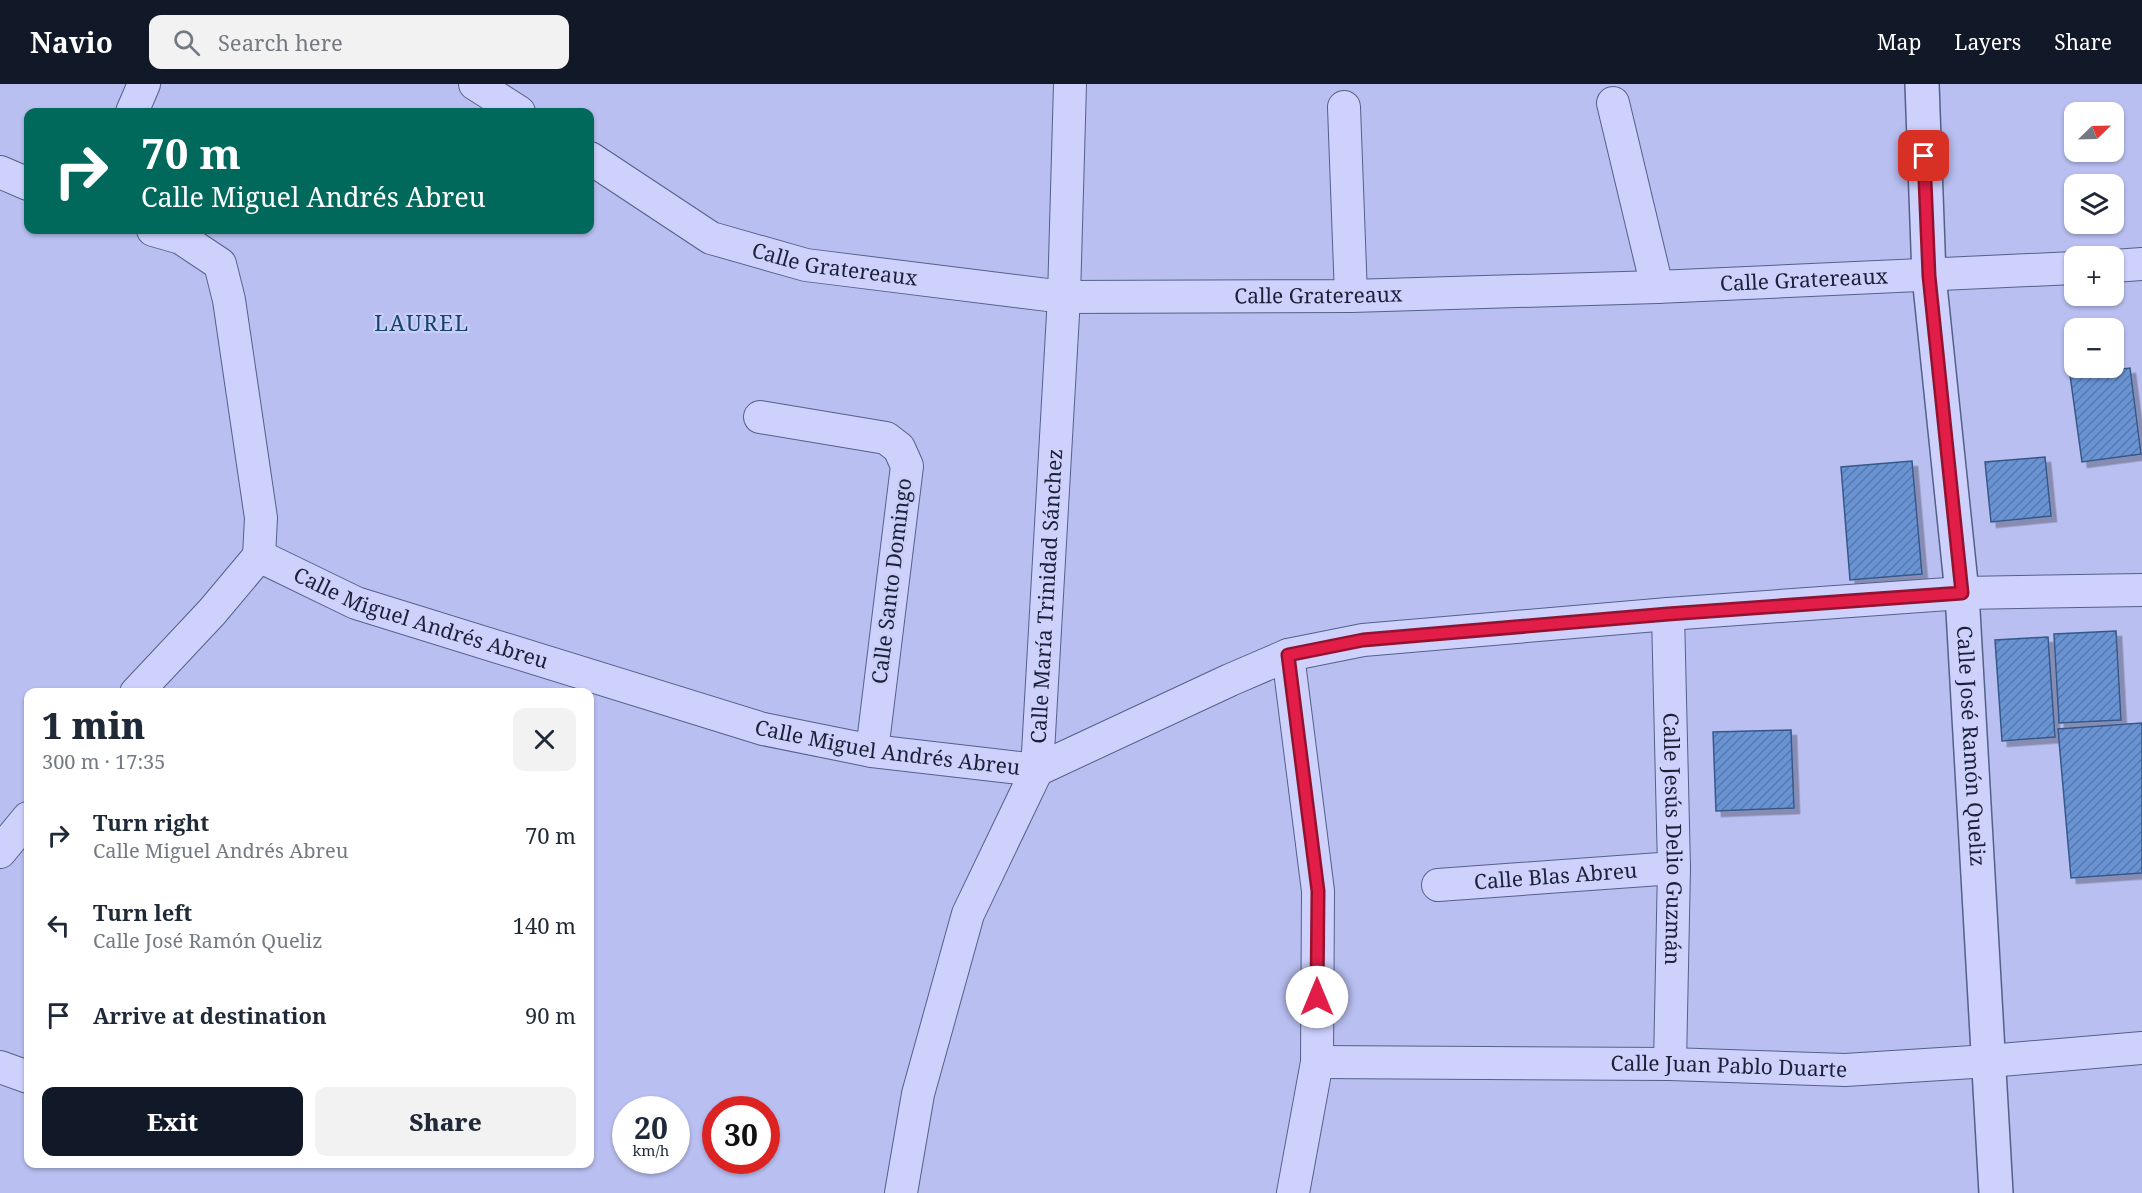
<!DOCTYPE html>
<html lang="en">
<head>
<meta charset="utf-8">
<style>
	body { margin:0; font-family:"Noto Serif",serif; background:#f2f2f3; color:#1f2937; height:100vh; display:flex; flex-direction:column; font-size:22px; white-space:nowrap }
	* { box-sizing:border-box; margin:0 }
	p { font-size:20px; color:#747a83 }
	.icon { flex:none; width:33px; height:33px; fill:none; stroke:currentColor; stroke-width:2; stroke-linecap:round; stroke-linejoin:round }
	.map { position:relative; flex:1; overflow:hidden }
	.details { position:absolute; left:24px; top:604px; width:570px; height:480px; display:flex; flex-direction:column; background:#fff; border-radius:12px; box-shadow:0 2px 4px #0004 }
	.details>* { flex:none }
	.banner { position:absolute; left:24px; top:24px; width:570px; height:126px; border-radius:12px; box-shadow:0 2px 4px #0004; background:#00695c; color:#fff; overflow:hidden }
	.needle { width:39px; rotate:67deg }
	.fabs { position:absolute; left:2064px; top:18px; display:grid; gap:12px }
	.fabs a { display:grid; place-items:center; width:60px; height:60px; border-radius:12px; background:#fff; box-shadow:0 2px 4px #0004; font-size:30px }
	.speed { position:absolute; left:612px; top:1012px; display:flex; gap:12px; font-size:30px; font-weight:700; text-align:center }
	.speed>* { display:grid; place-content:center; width:78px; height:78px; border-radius:50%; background:#fff; box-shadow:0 2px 4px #0004; line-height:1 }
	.speed small { font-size:15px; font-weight:400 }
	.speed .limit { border:9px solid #d22; background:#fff; color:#111 }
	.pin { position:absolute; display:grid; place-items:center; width:51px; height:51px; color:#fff; margin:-26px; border-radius:12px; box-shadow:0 3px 9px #0006 }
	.me { position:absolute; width:66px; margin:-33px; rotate:0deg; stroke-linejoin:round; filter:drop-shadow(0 0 4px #0008) }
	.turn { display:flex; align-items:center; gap:21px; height:126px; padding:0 18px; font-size:27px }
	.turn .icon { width:78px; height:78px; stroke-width:2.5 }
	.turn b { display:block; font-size:42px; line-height:51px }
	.round { display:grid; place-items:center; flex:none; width:63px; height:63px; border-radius:12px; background:#f2f2f3 }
	.summary { display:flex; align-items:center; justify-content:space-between; height:102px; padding:0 18px }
	h1 { font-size:36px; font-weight:800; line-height:45px }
	.button { display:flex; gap:12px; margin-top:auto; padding:12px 18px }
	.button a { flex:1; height:69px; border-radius:12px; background:#111827; color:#fff; font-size:24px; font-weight:800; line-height:69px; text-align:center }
	.button a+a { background:#f2f2f3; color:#1f2937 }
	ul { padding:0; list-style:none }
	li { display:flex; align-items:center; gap:18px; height:90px; padding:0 18px }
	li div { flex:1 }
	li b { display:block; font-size:22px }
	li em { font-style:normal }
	header { display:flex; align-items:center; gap:36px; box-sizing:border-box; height:84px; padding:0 30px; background:#111827; color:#fff }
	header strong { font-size:28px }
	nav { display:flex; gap:33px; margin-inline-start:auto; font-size:21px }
	.search { width:420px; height:54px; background:#f2f2f3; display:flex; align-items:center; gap:15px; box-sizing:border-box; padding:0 21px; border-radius:12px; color:#747a83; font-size:22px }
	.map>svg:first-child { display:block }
	.building { fill:url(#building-hatch); stroke:#36588a; stroke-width:1.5; filter:url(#shadow) }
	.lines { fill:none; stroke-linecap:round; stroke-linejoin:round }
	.minor-casing { stroke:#536189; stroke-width:34 }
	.tertiary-casing { stroke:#536189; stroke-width:36 }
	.minor { stroke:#cdd1fc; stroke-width:32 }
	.tertiary { stroke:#cdd1fc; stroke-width:33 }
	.route-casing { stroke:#92132f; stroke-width:15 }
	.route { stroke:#e11d48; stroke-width:10 }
	.labels { text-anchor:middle; stroke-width:4.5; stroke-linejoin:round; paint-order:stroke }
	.street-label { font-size:21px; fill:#192237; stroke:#c9cef8 }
	.neighbourhood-label { font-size:22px; letter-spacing:1.5px; fill:#154567; stroke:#c9cef8 }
</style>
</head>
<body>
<header>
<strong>Navio</strong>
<div class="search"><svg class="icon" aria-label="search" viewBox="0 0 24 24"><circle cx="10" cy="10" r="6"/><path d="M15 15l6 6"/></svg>Search here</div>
<nav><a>Map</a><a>Layers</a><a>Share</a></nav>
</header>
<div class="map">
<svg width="2142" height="1109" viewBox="0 0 2142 1109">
	<defs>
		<pattern id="building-hatch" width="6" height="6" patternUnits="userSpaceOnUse" patternTransform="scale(1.5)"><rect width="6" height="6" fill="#6b93d3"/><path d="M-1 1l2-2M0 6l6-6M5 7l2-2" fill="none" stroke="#5778ac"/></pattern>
		<filter id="shadow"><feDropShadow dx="5.5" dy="5.5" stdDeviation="0" flood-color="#0004"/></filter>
	</defs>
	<rect width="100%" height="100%" fill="#b9bff1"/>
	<g class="building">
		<polygon points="2130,284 2141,370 2082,378 2070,291"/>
		<polygon points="2045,373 2051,432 1991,438 1985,378"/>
		<polygon points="1912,377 1922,490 1850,496 1841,383"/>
		<polygon points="2116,547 2121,636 2059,639 2054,550"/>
		<polygon points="2048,553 2055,653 2002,657 1995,556"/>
		<polygon points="2142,639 2142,789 2071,794 2058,645"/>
		<polygon points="1791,646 1794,724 1716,727 1713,648"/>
	</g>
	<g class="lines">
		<g class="minor-casing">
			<g id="minor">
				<polyline points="475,0 519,28"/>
				<polyline points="1613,19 1657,203"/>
				<polyline points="1344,23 1351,212"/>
				<polyline points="132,28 144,0"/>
				<path id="s1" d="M590,74L711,154L806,181L1064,213L1351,212L1657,203L2074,184"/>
				<polyline points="0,88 28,100"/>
				<polyline points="153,146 181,154 220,180 229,216 261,434 259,472"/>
				<polyline points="2114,182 2142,180"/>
				<polyline points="760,333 886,354 899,364 907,382 872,667"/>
				<path id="s2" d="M259,472L356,519L763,645L872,667L1037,686L1230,596L1288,571L1363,556L1668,530L1962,509L2142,506"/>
				<path id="s3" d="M1668,530L1674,784L1670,980"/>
				<polyline points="1288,571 1318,807 1317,978 1293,1109"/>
				<polyline points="136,609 212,528 259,472"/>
				<polyline points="0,768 28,734"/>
				<path id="s4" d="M1438,801L1674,784"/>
				<path id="s5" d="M1317,978L1670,980L1845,986L1989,977L2142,964"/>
				<polyline points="0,983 28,993"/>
				<path id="s6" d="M901,1109L918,1010L968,830L1037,686L1064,213L1070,0"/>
			</g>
		</g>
		<g class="tertiary-casing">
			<g id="tertiary">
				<path id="s7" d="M1922,0L1929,192L1962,509L1996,1109"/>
			</g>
		</g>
		<use href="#minor" class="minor"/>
		<use href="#tertiary" class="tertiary"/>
	</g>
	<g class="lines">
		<g class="route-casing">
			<polyline id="route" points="1317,913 1318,807 1288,571 1363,556 1668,530 1962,509 1929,192 1924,72"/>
		</g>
		<use href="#route" class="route"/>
	</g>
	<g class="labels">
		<g class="street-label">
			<text dy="7" stroke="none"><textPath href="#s1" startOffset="272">Calle Gratereaux</textPath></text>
			<text dy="7" stroke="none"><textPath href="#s1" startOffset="1244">Calle Gratereaux</textPath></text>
			<text dy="7" stroke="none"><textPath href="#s1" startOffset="758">Calle Gratereaux</textPath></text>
			<text transform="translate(892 497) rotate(-83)" y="7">Calle Santo Domingo</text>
			<text dy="7" stroke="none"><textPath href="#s6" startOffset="621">Calle María Trinidad Sánchez</textPath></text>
			<text dy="7" stroke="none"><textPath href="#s2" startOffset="174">Calle Miguel Andrés Abreu</textPath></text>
			<text dy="7" stroke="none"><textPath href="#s7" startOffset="664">Calle José Ramón Queliz</textPath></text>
			<text dy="7" stroke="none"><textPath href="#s2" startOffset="660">Calle Miguel Andrés Abreu</textPath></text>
			<text dy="7" stroke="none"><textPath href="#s3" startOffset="225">Calle Jesús Delio Guzmán</textPath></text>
			<text dy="7" stroke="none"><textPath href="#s4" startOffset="118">Calle Blas Abreu</textPath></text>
			<text dy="7" stroke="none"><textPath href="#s5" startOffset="412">Calle Juan Pablo Duarte</textPath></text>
		</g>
		<g class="neighbourhood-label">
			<text x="422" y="247">LAUREL</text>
		</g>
	</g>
</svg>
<div class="fabs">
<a><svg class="needle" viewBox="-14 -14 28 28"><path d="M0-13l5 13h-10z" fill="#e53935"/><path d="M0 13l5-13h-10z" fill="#747a83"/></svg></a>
<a><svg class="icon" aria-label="layers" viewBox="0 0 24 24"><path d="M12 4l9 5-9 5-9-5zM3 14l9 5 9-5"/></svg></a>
<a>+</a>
<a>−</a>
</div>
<div class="speed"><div>20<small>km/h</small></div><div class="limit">30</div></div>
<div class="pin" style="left:1924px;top:72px;background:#d93025"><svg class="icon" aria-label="arrive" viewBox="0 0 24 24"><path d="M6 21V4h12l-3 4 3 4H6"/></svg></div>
<svg class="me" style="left:1317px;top:913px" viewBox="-20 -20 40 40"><circle r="19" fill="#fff"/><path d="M0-13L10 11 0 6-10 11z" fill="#e11d48"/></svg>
<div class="banner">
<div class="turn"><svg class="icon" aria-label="right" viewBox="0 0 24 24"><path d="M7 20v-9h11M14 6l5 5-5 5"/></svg><div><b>70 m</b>Calle Miguel Andrés Abreu</div></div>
</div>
<section class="details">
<div class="summary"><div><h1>1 min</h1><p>300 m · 17:35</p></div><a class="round"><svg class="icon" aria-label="close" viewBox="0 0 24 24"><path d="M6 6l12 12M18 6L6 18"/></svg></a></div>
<ul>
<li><svg class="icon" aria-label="right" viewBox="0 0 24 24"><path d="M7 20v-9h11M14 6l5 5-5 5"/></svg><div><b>Turn right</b><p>Calle Miguel Andrés Abreu</p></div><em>70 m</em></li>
<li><svg class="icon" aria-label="left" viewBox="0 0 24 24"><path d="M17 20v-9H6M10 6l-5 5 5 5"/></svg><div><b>Turn left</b><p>Calle José Ramón Queliz</p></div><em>140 m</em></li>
<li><svg class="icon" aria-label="arrive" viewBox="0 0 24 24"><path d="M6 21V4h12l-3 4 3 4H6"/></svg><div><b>Arrive at destination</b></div><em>90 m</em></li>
</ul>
<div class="button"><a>Exit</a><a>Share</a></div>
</section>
</div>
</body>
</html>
